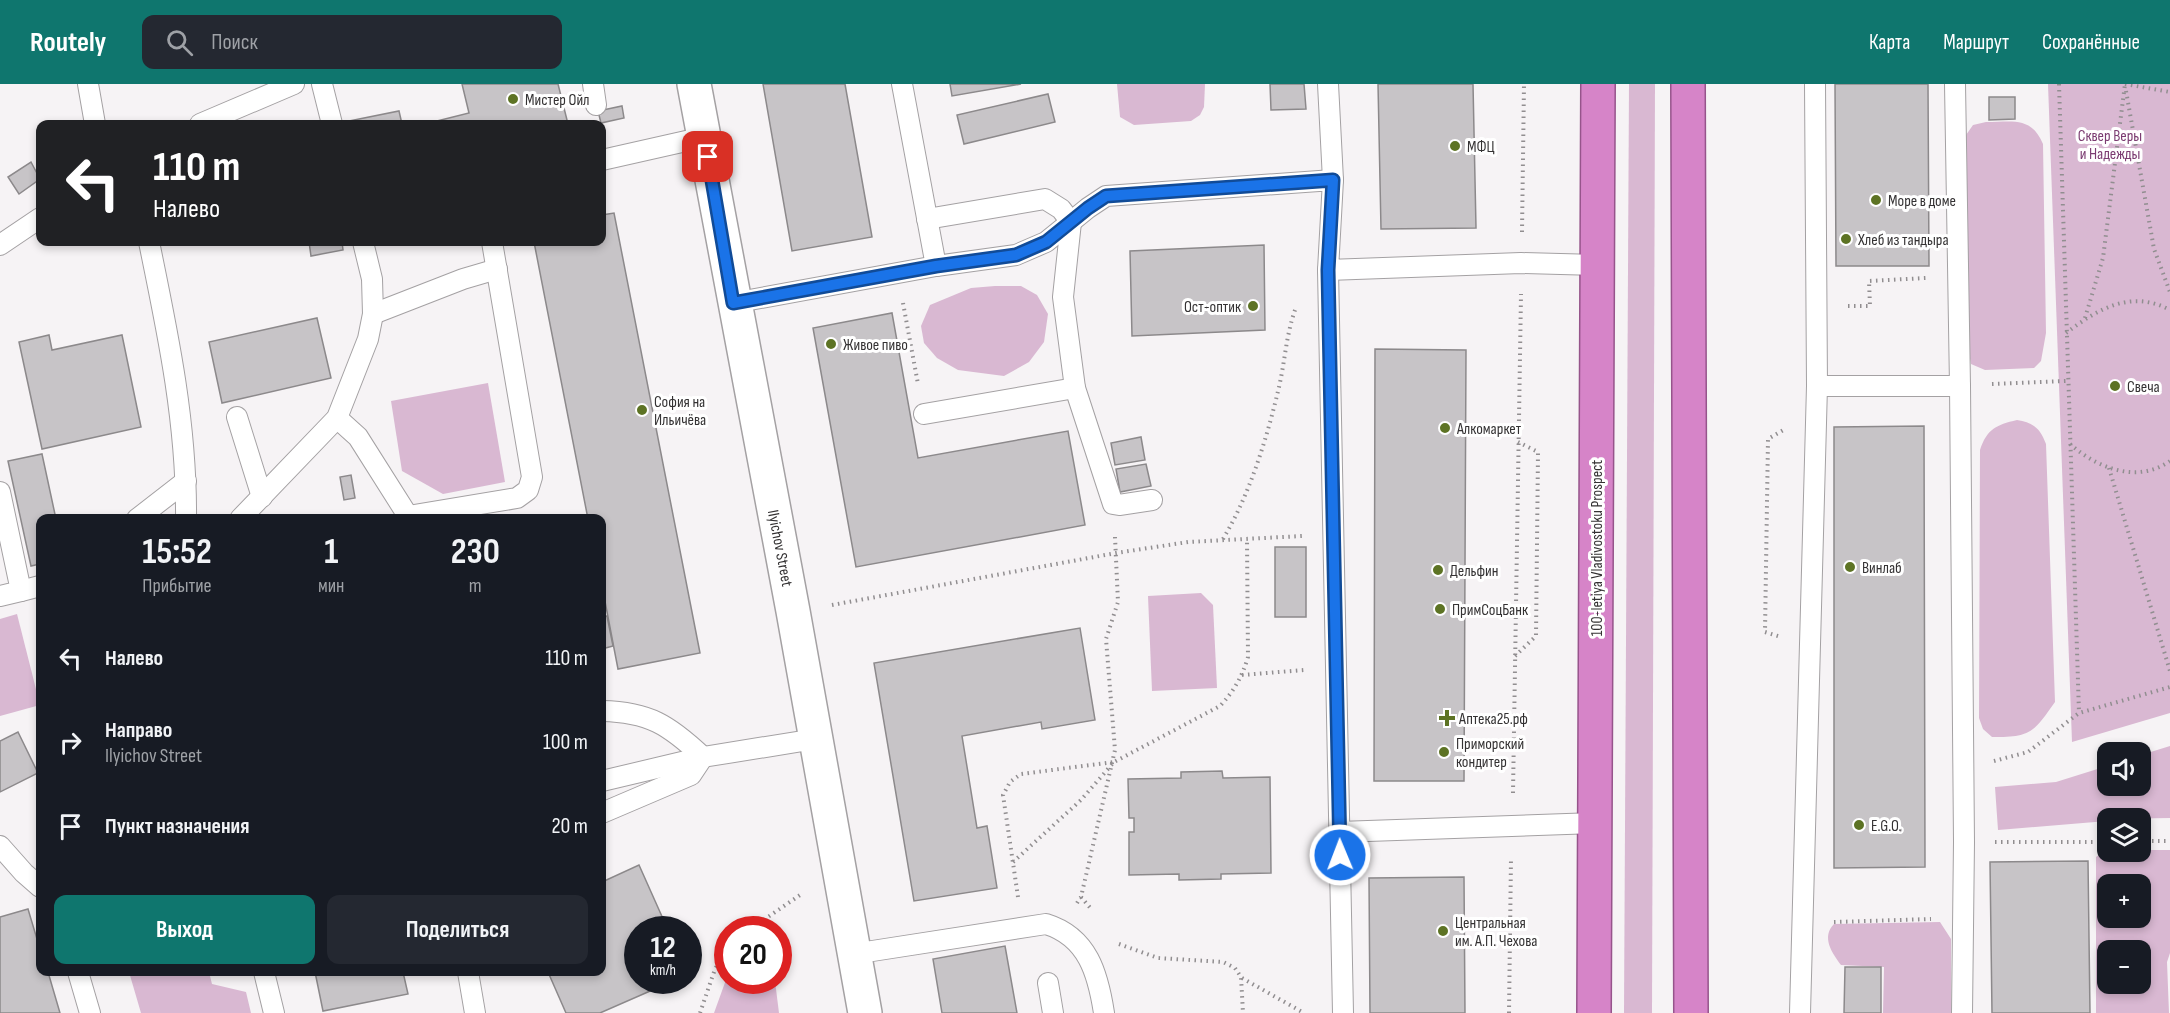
<!DOCTYPE html>
<html lang="ru">
<head>
<meta charset="utf-8">
<style>
	body { margin:0; font-family:"Sofia Sans Condensed",sans-serif; background:#242831; color:#f1f3f6; height:100vh; display:flex; flex-direction:column; font-size:22px; white-space:nowrap }
	* { box-sizing:border-box; margin:0 }
	p { font-size:20px; color:#9ea1a6 }
	.icon { flex:none; width:33px; height:33px; fill:none; stroke:currentColor; stroke-width:2; stroke-linecap:round; stroke-linejoin:round }
	.map { position:relative; flex:1; overflow:hidden }
	.panel { position:absolute; left:36px; top:430px; width:570px; height:462px; display:flex; flex-direction:column; background:#171b24; border-radius:12px; box-shadow:0 3px 9px #0003 }
	.panel>* { flex:none }
	.hud { position:absolute; left:36px; top:36px; width:570px; height:126px; border-radius:12px; box-shadow:0 3px 9px #0003; background:#202124; color:#fff; overflow:hidden }
	.fabs { position:absolute; left:2097px; top:658px; display:grid; gap:12px }
	.fabs a { display:grid; place-items:center; width:54px; height:54px; border-radius:12px; background:#171b24; box-shadow:0 3px 9px #0003; font-size:30px }
	.speed { position:absolute; left:624px; top:832px; display:flex; gap:12px; font-size:30px; font-weight:700; text-align:center }
	.speed>* { display:grid; place-content:center; width:78px; height:78px; border-radius:50%; background:#171b24; box-shadow:0 3px 9px #0003; line-height:1 }
	.speed small { font-size:15px; font-weight:400 }
	.speed .limit { border:9px solid #d22; background:#fff; color:#111 }
	.pin { position:absolute; display:grid; place-items:center; width:51px; height:51px; color:#fff; margin:-26px; border-radius:12px; box-shadow:0 3px 9px #0006 }
	.me { position:absolute; width:66px; margin:-33px; rotate:359deg; stroke-linejoin:round; filter:drop-shadow(0 0 4px #0008) }
	.turn { display:flex; align-items:center; gap:21px; height:126px; padding:0 18px; font-size:27px }
	.turn .icon { width:78px; height:78px; stroke-width:2.5 }
	.turn b { display:block; font-size:42px; line-height:51px }
	.eta { display:flex; justify-content:space-evenly; align-items:center; height:102px; text-align:center }
	.eta b { font-size:36px; font-weight:700; line-height:42px }
	.action { display:flex; gap:12px; margin-top:auto; padding:12px 18px }
	.action a { flex:1; height:69px; border-radius:12px; background:#0f766e; color:#fff; font-size:24px; font-weight:700; line-height:69px; text-align:center }
	.action a+a { background:#242831; color:#f1f3f6 }
	ul { padding:0; list-style:none }
	li { display:flex; align-items:center; gap:18px; height:84px; padding:0 18px }
	li div { flex:1 }
	li b { display:block; font-size:22px }
	li em { font-style:normal }
	header { display:flex; align-items:center; gap:36px; box-sizing:border-box; height:84px; padding:0 30px; background:#0f766e; color:#fff }
	header strong { font-size:28px }
	nav { display:flex; gap:33px; margin-inline-start:auto; font-size:21px }
	.search { width:420px; height:54px; background:#242831; display:flex; align-items:center; gap:15px; box-sizing:border-box; padding:0 21px; border-radius:12px; color:#9ea1a6; font-size:22px }
	.map>svg:first-child { display:block }
	.green { fill:#d9b8d2; fill-rule:evenodd }
	.building { fill:#c7c4c7; stroke:#8c898b; stroke-width:1.5 }
	.lines { fill:none; stroke-linecap:round; stroke-linejoin:round }
	.service-casing { stroke:#a4a1a3; stroke-width:22 }
	.tertiary-casing { stroke:#a4a1a3; stroke-width:36 }
	.trunk-casing { stroke:#96548b; stroke-width:36 }
	.path { stroke:#918e90; stroke-width:4; stroke-dasharray:1.5 4.5; stroke-linecap:butt }
	.service { stroke:#fff; stroke-width:20 }
	.tertiary { stroke:#fff; stroke-width:33 }
	.trunk { stroke:#d684c8; stroke-width:33 }
	.route-casing { stroke:#114b97; stroke-width:15 }
	.route { stroke:#1a73e8; stroke-width:10 }
	.poi-dot { fill:#5d7324; stroke:#fff; stroke-width:2 }
	.labels { text-anchor:middle; stroke-width:6; stroke-linejoin:round; paint-order:stroke }
	.poi-label { font-size:16px; fill:#343233; stroke:#fff; text-anchor:start }
	.park-label { font-size:16px; fill:#7b3b71; stroke:#fff }
	.street-label { font-size:16px; fill:#343233; stroke:#fff }
</style>
</head>
<body>
<header>
<strong>Routely</strong>
<div class="search"><svg class="icon" aria-label="search" viewBox="0 0 24 24"><circle cx="10" cy="10" r="6"/><path d="M15 15l6 6"/></svg>Поиск</div>
<nav><a>Карта</a><a>Маршрут</a><a>Сохранённые</a></nav>
</header>
<div class="map">
<svg width="2170" height="929" viewBox="0 0 2170 929">
	<rect width="100%" height="100%" fill="#f6f3f5"/>
	<g class="green">
		<polygon points="1117,0 1205,0 1204,23 1200,31 1191,37 1134,41 1120,33"/>
		<polygon points="1629,0 1655,0 1652,929 1624,929"/>
		<polygon points="2048,0 2170,0 2170,629 2072,658"/>
		<path d="M1986,38C2013,38 2031,32 2043,60L2046,249L2041,277L2034,284L1985,286L1971,280L1968,263L1966,51L1973,41Z"/>
		<polygon points="995,202 1021,202 1037,211 1048,230 1044,258 1029,278 1004,292 958,286 937,274 924,259 921,242 930,221 971,204"/>
		<polygon points="488,299 505,398 443,410 402,387 391,317"/>
		<path d="M2017,336C2034,339 2040,344 2046,360L2055,618C2033,649 2031,653 1992,653L1983,645L1979,634L1980,366C1987,345 1996,341 2017,336Z"/>
		<polygon points="1201,509 1213,521 1217,604 1152,607 1148,512"/>
		<polygon points="17,530 40,621 0,632 0,535"/>
		<polygon points="2170,662 2170,734 2108,735 2107,737 1998,746 1995,703 2056,698 2107,682 2108,702 2140,702 2141,671"/>
		<path d="M2141,766H2170V869L2167,878L2169,929H2096V773L2104,767ZM2108,801H2140V834H2108ZM2108,867H2140V900H2108Z"/>
		<path d="M1940,838L1951,855V929H1883L1884,883L1841,881C1832,869 1821,853 1834,840Z"/>
		<polygon points="129,888 209,888 212,900 246,908 251,929 141,929"/>
		<polygon points="727,893 728,897 775,897 779,929 714,929"/>
	</g>
	<g class="building">
		<polygon points="462,0 558,0 568,40 425,40 469,29"/>
		<polygon points="763,0 845,0 872,153 792,167"/>
		<polygon points="950,0 1021,0 952,12"/>
		<polygon points="1270,0 1304,0 1306,25 1271,26"/>
		<polygon points="1378,0 1473,0 1476,144 1381,145"/>
		<polygon points="1835,0 1928,0 1929,182 1836,182"/>
		<polygon points="1048,10 1055,38 964,60 957,31"/>
		<polygon points="1989,13 2015,13 2015,35 1989,36"/>
		<polygon points="622,22 624,34 601,39 598,27"/>
		<polygon points="399,27 402,40 345,40 344,38"/>
		<polygon points="31,78 40,95 19,110 8,93"/>
		<polygon points="614,129 700,569 618,585 602,502 602,435 588,435 534,158 602,158 602,131"/>
		<polygon points="309,158 342,158 343,166 311,172"/>
		<polygon points="1264,161 1265,246 1132,252 1130,167"/>
		<polygon points="892,229 918,374 1068,347 1085,441 856,483 813,244"/>
		<polygon points="317,234 331,294 222,319 209,258"/>
		<polygon points="49,251 52,266 122,251 141,343 42,365 19,258"/>
		<polygon points="1375,265 1466,266 1464,697 1374,697"/>
		<polygon points="1924,342 1925,783 1834,784 1834,343"/>
		<polygon points="1141,353 1145,376 1115,381 1111,359"/>
		<polygon points="42,370 56,435 40,435 40,480 31,482 8,377"/>
		<polygon points="1146,380 1151,402 1120,408 1116,385"/>
		<polygon points="351,391 355,414 344,416 340,393"/>
		<rect x="1275" y="463" width="31" height="70"/>
		<polygon points="607,532 613,562 602,565 602,533"/>
		<polygon points="1080,544 1095,636 1042,645 1041,638 962,652 977,744 987,742 997,804 914,817 874,579"/>
		<polygon points="18,648 38,689 0,708 0,657"/>
		<polygon points="1222,687 1223,694 1270,693 1271,789 1221,790 1221,795 1179,796 1179,790 1129,791 1129,748 1134,748 1134,734 1129,734 1128,695 1181,694 1181,688"/>
		<polygon points="2088,777 2090,929 1992,929 1990,778"/>
		<polygon points="639,781 668,846 638,846 638,897 673,897 600,929 566,929 548,888 602,888 602,798"/>
		<polygon points="1464,793 1465,929 1370,929 1369,794"/>
		<polygon points="28,825 40,865 40,888 48,888 60,929 0,929 0,833"/>
		<polygon points="1005,862 1017,929 942,929 933,875"/>
		<polygon points="1845,883 1881,883 1881,929 1844,929"/>
		<polygon points="315,888 403,888 408,910 323,927"/>
	</g>
	<g class="lines">
		<g class="service-casing">
			<g id="service">
				<polyline points="88,0 95,40"/>
				<polyline points="322,0 332,40"/>
				<polyline points="593,0 596,21"/>
				<polyline points="902,0 936,182"/>
				<polyline points="1328,0 1333,96"/>
				<polyline points="200,40 294,0"/>
				<polyline points="602,76 704,53"/>
				<polyline points="927,135 1045,115 1061,125 1071,138 1063,213 1075,304 1113,420 1119,421 1152,416"/>
				<path d="M149,158C168,250 187,340 186,435"/>
				<polyline points="0,161 40,134"/>
				<polyline points="1328,186 1343,929"/>
				<polyline points="733,219 936,182 1016,171 1046,158 1088,124 1106,112 1333,96 1328,186 1521,179 1597,181"/>
				<polyline points="373,230 463,195 497,185"/>
				<polyline points="1817,302 1960,302 1955,0"/>
				<polyline points="1960,302 1964,758 1962,929"/>
				<polyline points="924,330 1075,304"/>
				<polyline points="237,333 262,413"/>
				<polyline points="337,334 358,353 408,432 517,414 528,406 532,393 492,158"/>
				<polyline points="0,408 21,507 0,512"/>
				<polyline points="137,435 186,397"/>
				<polyline points="240,435 337,334 368,255 373,230 372,195 363,158"/>
				<polyline points="21,507 40,502"/>
				<path d="M602,627C649,628 669,641 703,673L691,691L602,729"/>
				<polyline points="602,697 703,673 815,655"/>
				<polyline points="1339,748 1595,739"/>
				<polyline points="0,762 24,789 40,803"/>
				<path d="M853,870L1046,840C1088,853 1098,890 1104,929"/>
				<polyline points="78,888 90,929"/>
				<polyline points="264,888 274,929"/>
				<polyline points="468,888 475,929"/>
				<polyline points="1048,899 1053,929"/>
				<polyline points="1800,929 1817,302 1815,0"/>
			</g>
		</g>
		<g class="tertiary-casing">
			<polyline id="tertiary" points="694,0 793,527 865,929"/>
		</g>
		<g class="trunk-casing">
			<g id="trunk">
				<polyline points="1688,0 1691,929"/>
				<polyline points="1594,929 1598,0"/>
			</g>
		</g>
		<g class="path">
			<polyline points="2059,0 2079,629"/>
			<polyline points="2125,0 2170,8"/>
			<polyline points="2126,7 2154,165 2170,208"/>
			<polyline points="1522,148 1524,0"/>
			<polyline points="903,219 918,300"/>
			<polyline points="1848,222 1870,222 1869,197 1926,194"/>
			<polyline points="2085,234 2103,174 2125,0"/>
			<path d="M2066,249C2098,225 2131,205 2170,226"/>
			<polyline points="1992,300 2066,297"/>
			<path d="M2070,360C2097,384 2137,400 2170,377"/>
			<polyline points="2109,384 2170,587"/>
			<path d="M1223,455C1250,410 1267,354 1279,303C1285,277 1286,252 1295,226"/>
			<polyline points="832,521 1116,469 1188,458 1302,452"/>
			<polyline points="1778,552 1765,548 1768,355 1785,345"/>
			<polyline points="1515,572 1536,552 1538,368 1518,358"/>
			<polyline points="1242,591 1304,586"/>
			<polyline points="1994,677 2028,668 2079,629 2170,603"/>
			<polyline points="1513,709 1521,210"/>
			<polyline points="2140,757 2170,757"/>
			<polyline points="1995,758 2108,758"/>
			<path d="M1013,778L1081,716L1114,678L1220,622C1234,607 1242,593 1248,573L1247,455"/>
			<polyline points="1018,813 1003,711 1010,698 1021,690 1114,678"/>
			<polyline points="1081,813 1092,826"/>
			<polyline points="1077,819 1081,813 1115,666 1106,555 1118,518 1115,453"/>
			<polyline points="1834,838 1931,835"/>
			<polyline points="749,846 803,809"/>
			<polyline points="1119,860 1158,874 1223,878 1235,884 1241,893 1243,929"/>
			<polyline points="1242,894 1304,929"/>
			<polyline points="700,929 715,885 728,864"/>
			<polyline points="1509,929 1511,774"/>
		</g>
		<use href="#service" class="service"/>
		<use href="#tertiary" class="tertiary"/>
		<use href="#trunk" class="trunk"/>
	</g>
	<g class="lines">
		<g class="route-casing">
			<polyline id="route" points="708,73 733,219 936,182 1016,171 1046,158 1088,124 1106,112 1333,96 1328,186 1340,771"/>
		</g>
		<use href="#route" class="route"/>
	</g>
	<g class="poi-dot">
		<circle cx="513" cy="15" r="6"/>
		<circle cx="1455" cy="62" r="6"/>
		<circle cx="1876" cy="116" r="6"/>
		<circle cx="1846" cy="155" r="6"/>
		<circle cx="1253" cy="222" r="6"/>
		<circle cx="831" cy="260" r="6"/>
		<circle cx="2115" cy="302" r="6"/>
		<circle cx="642" cy="326" r="6"/>
		<circle cx="1445" cy="344" r="6"/>
		<circle cx="1850" cy="483" r="6"/>
		<circle cx="1438" cy="486" r="6"/>
		<circle cx="1440" cy="525" r="6"/>
		<path d="M1444 625h6v6h6v6h-6v6h-6v-6h-6v-6h6z"/>
		<circle cx="1444" cy="668" r="6"/>
		<circle cx="1859" cy="741" r="6"/>
		<circle cx="1443" cy="847" r="6"/>
	</g>
	<g class="labels">
		<g class="poi-label">
			<text x="525" y="21">Мистер Ойл</text>
			<text x="1467" y="68">МФЦ</text>
			<text x="1888" y="122">Море в доме</text>
			<text x="1858" y="161">Хлеб из тандыра</text>
			<text x="1241" y="228" text-anchor="end">Ост-оптик</text>
			<text x="843" y="266">Живое пиво</text>
			<text x="2127" y="308">Свеча</text>
			<text x="654" y="323">София на<tspan x="654" dy="18">Ильичёва</tspan></text>
			<text x="1457" y="350">Алкомаркет</text>
			<text x="1862" y="489">Винлаб</text>
			<text x="1450" y="492">Дельфин</text>
			<text x="1452" y="531">ПримСоцБанк</text>
			<text x="1459" y="640">Аптека25.рф</text>
			<text x="1456" y="665">Приморский<tspan x="1456" dy="18">кондитер</tspan></text>
			<text x="1871" y="747">E.G.O.</text>
			<text x="1455" y="844">Центральная<tspan x="1455" dy="18">им. А.П. Чехова</tspan></text>
		</g>
		<g class="park-label">
			<text x="2110" y="57">Сквер Веры<tspan x="2110" dy="18">и Надежды</tspan></text>
		</g>
		<g class="street-label">
			<text transform="translate(781 464) rotate(79)" y="6">Ilyichov Street</text>
			<text transform="translate(1596 464) rotate(-90)" y="6">100-letiya Vladivostoku Prospect</text>
		</g>
	</g>
</svg>
<div class="fabs">
<a><svg class="icon" aria-label="sound" viewBox="0 0 24 24"><path d="M4 9h4l5-4v14l-5-4H4zM17 9q2 3 0 6"/></svg></a>
<a><svg class="icon" aria-label="layers" viewBox="0 0 24 24"><path d="M12 4l9 5-9 5-9-5zM3 14l9 5 9-5"/></svg></a>
<a>+</a>
<a>−</a>
</div>
<div class="speed"><div>12<small>km/h</small></div><div class="limit">20</div></div>
<div class="pin" style="left:708px;top:73px;background:#d93025"><svg class="icon" aria-label="arrive" viewBox="0 0 24 24"><path d="M6 21V4h12l-3 4 3 4H6"/></svg></div>
<svg class="me" style="left:1340px;top:771px" viewBox="-20 -20 40 40"><circle r="17" fill="#1a73e8" stroke="#fff" stroke-width="3"/><path d="M0-11L8 9 0 5-8 9z" fill="#fff"/></svg>
<div class="hud">
<div class="turn"><svg class="icon" aria-label="left" viewBox="0 0 24 24"><path d="M17 20v-9H6M10 6l-5 5 5 5"/></svg><div><b>110 m</b>Налево</div></div>
</div>
<section class="panel">
<div class="eta">
<div><b>15:52</b><p>Прибытие</p></div>
<div><b>1</b><p>мин</p></div>
<div><b>230</b><p>m</p></div>
</div>
<ul>
<li><svg class="icon" aria-label="left" viewBox="0 0 24 24"><path d="M17 20v-9H6M10 6l-5 5 5 5"/></svg><div><b>Налево</b></div><em>110 m</em></li>
<li><svg class="icon" aria-label="right" viewBox="0 0 24 24"><path d="M7 20v-9h11M14 6l5 5-5 5"/></svg><div><b>Направо</b><p>Ilyichov Street</p></div><em>100 m</em></li>
<li><svg class="icon" aria-label="arrive" viewBox="0 0 24 24"><path d="M6 21V4h12l-3 4 3 4H6"/></svg><div><b>Пункт назначения</b></div><em>20 m</em></li>
</ul>
<div class="action"><a>Выход</a><a>Поделиться</a></div>
</section>
</div>
</body>
</html>
